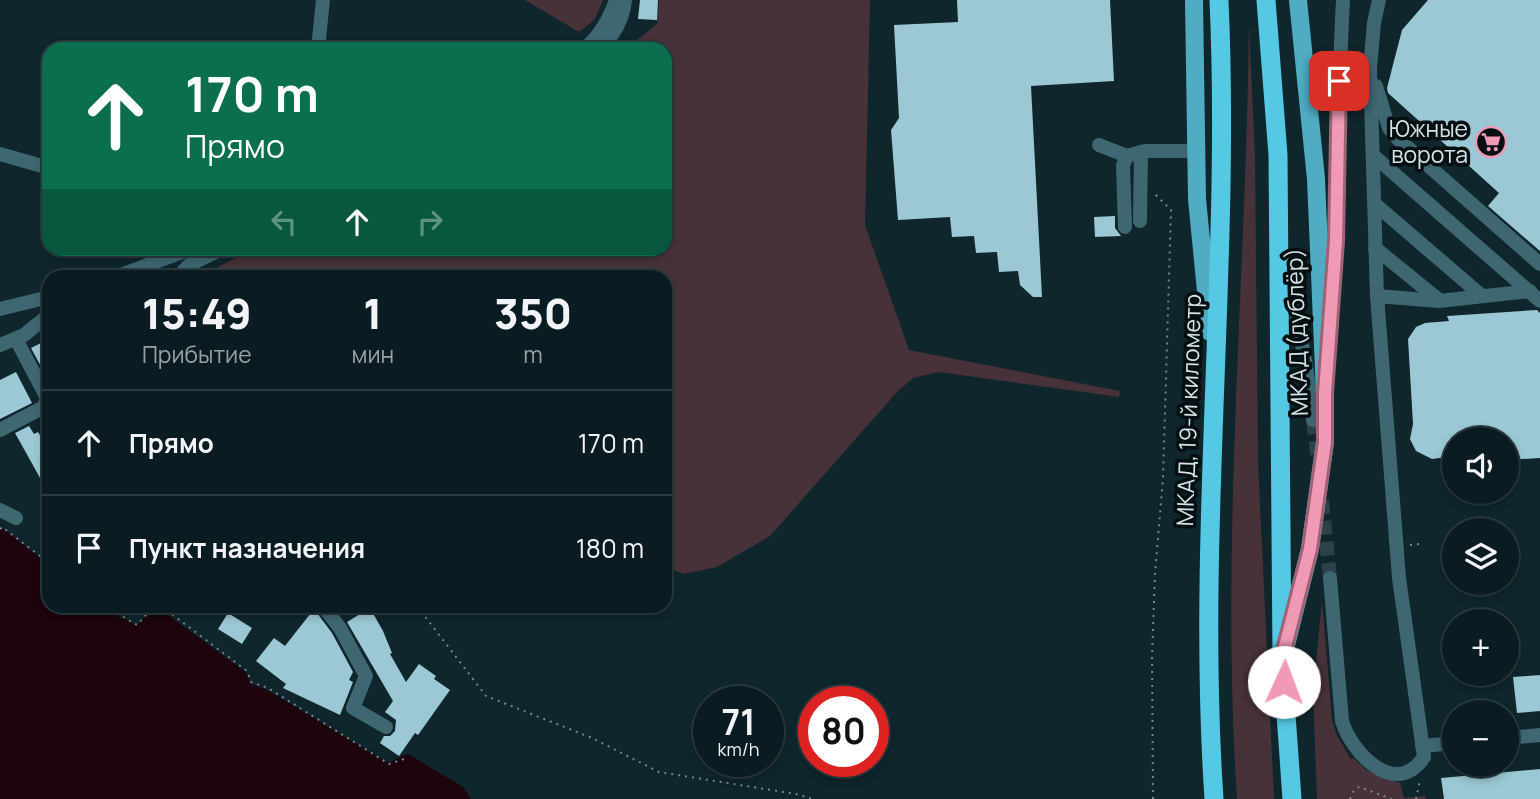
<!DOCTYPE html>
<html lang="ru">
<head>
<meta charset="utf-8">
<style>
	body { margin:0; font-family:Manrope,sans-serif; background:#13252a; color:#f1f3f6; height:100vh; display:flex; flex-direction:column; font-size:26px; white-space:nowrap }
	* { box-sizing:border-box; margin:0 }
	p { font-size:23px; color:#99a1a5 }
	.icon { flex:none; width:38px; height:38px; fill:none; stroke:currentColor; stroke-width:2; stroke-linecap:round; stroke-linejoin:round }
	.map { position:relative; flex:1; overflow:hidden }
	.sheet { position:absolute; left:42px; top:270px; width:630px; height:343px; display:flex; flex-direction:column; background:#0a1c21; border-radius:21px; box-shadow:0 4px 10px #0003,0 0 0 2px #2a3a3f }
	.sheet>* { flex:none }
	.top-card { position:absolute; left:42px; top:42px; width:630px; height:214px; border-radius:21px; box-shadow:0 4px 10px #0003,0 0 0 2px #2a3a3f; background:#0b6e4f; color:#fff; overflow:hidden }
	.fabs { position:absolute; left:1442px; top:427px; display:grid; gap:14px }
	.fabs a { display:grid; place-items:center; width:77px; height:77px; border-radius:50%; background:#0a1c21; box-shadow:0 4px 10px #0003,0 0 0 2px #2a3a3f; font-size:35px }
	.speed { position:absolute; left:693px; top:686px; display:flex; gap:14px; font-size:35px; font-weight:700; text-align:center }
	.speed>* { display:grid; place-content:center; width:91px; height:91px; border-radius:50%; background:#0a1c21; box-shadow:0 4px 10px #0003,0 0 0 2px #2a3a3f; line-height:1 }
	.speed small { font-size:18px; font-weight:400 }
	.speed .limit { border:10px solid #d22; background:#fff; color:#111 }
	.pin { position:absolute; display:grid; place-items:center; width:60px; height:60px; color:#fff; margin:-30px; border-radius:14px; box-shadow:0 4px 10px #0006 }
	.me { position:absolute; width:77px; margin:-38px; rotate:2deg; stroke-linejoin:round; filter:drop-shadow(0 0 5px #0008) }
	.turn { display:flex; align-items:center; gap:24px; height:147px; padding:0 28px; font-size:32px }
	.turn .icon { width:91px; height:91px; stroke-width:2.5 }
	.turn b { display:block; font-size:49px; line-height:60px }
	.lanes { display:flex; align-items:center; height:66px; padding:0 28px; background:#0003; justify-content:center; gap:35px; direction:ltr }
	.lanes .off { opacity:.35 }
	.eta { display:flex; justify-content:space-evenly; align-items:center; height:119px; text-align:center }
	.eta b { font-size:42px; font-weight:800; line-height:49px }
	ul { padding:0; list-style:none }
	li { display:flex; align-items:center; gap:21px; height:105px; padding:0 28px; border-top:2px solid #2a3a3f }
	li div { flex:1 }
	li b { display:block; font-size:26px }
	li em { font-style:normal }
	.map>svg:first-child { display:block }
	.green { fill:#473239 }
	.water { fill:#1d040d }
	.building { fill:#9bc8d4 }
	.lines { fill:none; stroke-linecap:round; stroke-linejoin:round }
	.minor-tunnel { stroke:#2c4248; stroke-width:14; stroke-dasharray:14 7; stroke-linecap:butt }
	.path { stroke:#75888d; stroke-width:2; stroke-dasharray:2 5; stroke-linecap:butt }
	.minor { stroke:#3e6772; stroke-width:14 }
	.major { stroke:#50acc3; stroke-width:18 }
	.highway { stroke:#55c8e3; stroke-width:19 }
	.route-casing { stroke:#9c6476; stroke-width:18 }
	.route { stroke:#f09ab6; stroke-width:12 }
	.labels { text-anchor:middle; stroke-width:7; stroke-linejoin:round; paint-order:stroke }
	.poi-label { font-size:23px; fill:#d4e2e6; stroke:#050e10; text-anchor:end }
	.street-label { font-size:23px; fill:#d4e2e6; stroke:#050e10 }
</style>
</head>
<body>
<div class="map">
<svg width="1540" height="799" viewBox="0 0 1540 799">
	<rect width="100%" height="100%" fill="#0e262c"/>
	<g class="green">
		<polygon points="525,0 603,0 595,19 579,32"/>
		<polygon points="659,0 870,0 865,225 909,350 1120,391 1119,397 939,372 913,378 897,392 770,536 717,567 684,574 665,567 665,276 200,276 254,249 665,248 665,49 626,49 657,24"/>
		<path d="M1249,25L1255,156L1258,462L1274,799H1237C1220,541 1246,283 1249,25Z"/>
		<polygon points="1322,600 1332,720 1337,736 1351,759 1354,758 1366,770 1400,783 1404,798 1425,796 1426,799 1317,799 1313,693"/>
	</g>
	<polygon class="water" points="2,528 49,564 49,606 104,606 118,616 137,625 156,606 247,673 250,683 271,692 385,761 390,762 408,754 463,787 471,799 0,799 0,531"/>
	<g class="building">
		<polygon points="640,0 658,0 657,20 638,19"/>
		<polygon points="957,0 1110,0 1114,81 1031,86 1042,297 1033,297 1020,285 1018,271 999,272 997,252 976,253 974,236 952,237 950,217 898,220 891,130 899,118 894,25 958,22"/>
		<polygon points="1428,0 1540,0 1540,251 1488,206 1499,193 1388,93 1387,88 1402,30"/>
		<polygon points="1115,216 1115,228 1121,236 1095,237 1094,217"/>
		<polygon points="1537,310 1540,313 1540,458 1507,460 1507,439 1454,439 1454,456 1432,459 1416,451 1410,439 1413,424 1408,339 1416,327 1425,323 1449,321 1447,316"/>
		<polygon points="45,341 49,348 49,369 44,372 31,348"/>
		<polygon points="16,372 32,403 0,419 0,380"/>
		<polygon points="29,426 34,434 38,432 49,451 49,494 15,433"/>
		<polygon points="370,608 383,631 392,653 390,654 406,682 419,664 436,676 434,679 450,690 418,735 415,733 399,756 380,743 384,736 390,736 395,731 396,720 385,712 393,701 347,622"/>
		<polygon points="314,609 332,633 353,672 349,680 353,682 340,715 283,688 286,684 256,661 274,638 285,646"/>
		<polygon points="228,613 252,628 242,644 218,629"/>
		<polygon points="1540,675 1540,711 1517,713 1513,677"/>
		<polygon points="1540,769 1540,799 1444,799 1441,778"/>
	</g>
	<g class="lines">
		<g class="minor-tunnel">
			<polyline points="1313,420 1318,462"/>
			<polyline points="1322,500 1330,578"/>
		</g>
		<g class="path">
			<polyline points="0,529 2,527 49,563"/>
			<polyline points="1410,545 1420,544"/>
			<polyline points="105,606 137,625 154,606"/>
			<polyline points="161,606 247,671 251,682 268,688 389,764 404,759"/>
			<polyline points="417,606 486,696 592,738 659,772 796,794 813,799"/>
			<polyline points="1153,799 1152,657 1155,574 1163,478 1171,210 1154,193"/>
			<polyline points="1350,799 1354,790 1359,787 1392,799"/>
			<polyline points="1416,799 1420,780"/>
		</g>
		<g class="minor">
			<polyline points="318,49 323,0"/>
			<path d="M584,49C600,36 609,20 616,0"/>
			<path d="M598,49C614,37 623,19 625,0"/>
			<polyline points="1376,86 1389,128 1398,139 1540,264"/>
			<polyline points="1099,145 1127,156"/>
			<polyline points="0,154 49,168"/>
			<polyline points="1374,156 1540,301"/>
			<polyline points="1375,204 1482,296"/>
			<polyline points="1140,221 1141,152"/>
			<polyline points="1125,227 1123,165 1127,156 1145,151 1196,151"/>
			<polyline points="1375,248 1439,300"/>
			<polyline points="1285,256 1306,365 1313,420"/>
			<polyline points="118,276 193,248"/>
			<polyline points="179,276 189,265 224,248"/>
			<polyline points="1377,296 1439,301 1530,291"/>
			<polyline points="0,309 49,297"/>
			<path d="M1329,336C1337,224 1337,112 1343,0"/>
			<polyline points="0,345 24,335 49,315"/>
			<polyline points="0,430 44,407 47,398 16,339"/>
			<polyline points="0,510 16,518"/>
			<path d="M1330,578L1342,721C1352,754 1396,799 1424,757L1399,578L1377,296L1370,68L1374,23L1379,0"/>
			<polyline points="323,606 340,628 366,676 353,708 386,727"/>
			<polyline points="1507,738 1540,735"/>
			<polyline points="1422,746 1454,743"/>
		</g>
		<g class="major">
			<polyline points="1194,0 1197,199 1210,332"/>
			<polyline points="1286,645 1310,549 1325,442 1325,393 1316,179 1298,0"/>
		</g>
		<g class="highway">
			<polyline points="1266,0 1278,155 1282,658 1292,799"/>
			<path d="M1214,799C1196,533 1231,266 1219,0"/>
		</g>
	</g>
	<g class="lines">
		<g class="route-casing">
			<polyline id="route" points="1284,682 1282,658 1310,549 1325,442 1325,393 1336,241 1339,81"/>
		</g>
		<use href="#route" class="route"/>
	</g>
	<defs>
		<g id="supermarket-ring" transform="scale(1.575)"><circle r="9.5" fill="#050e10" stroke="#f09ab6" stroke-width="1.5"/><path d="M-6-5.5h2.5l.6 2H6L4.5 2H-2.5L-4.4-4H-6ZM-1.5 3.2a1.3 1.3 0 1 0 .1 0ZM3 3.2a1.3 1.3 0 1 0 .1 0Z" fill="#f09ab6"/></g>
	</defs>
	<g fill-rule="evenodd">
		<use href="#supermarket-ring" x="1491" y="142"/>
	</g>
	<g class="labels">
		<g class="poi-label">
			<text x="1468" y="137">Южные<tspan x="1468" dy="26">ворота</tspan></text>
		</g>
		<g class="street-label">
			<text transform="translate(1297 332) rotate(-92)" y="8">МКАД (дублёр)</text>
			<text transform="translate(1189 410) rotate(-88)" y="8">МКАД, 19-й километр</text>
		</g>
	</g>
</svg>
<div class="fabs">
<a><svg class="icon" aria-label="sound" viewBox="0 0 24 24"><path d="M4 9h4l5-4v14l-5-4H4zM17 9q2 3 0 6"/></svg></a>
<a><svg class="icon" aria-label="layers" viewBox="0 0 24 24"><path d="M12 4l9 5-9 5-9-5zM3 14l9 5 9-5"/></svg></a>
<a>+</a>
<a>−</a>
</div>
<div class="speed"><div>71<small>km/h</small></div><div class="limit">80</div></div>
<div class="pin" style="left:1339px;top:81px;background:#d93025"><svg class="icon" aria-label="arrive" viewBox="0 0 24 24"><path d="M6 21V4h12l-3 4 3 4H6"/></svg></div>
<svg class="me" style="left:1284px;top:682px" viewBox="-20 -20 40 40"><circle r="19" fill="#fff"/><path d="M0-13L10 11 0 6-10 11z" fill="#f09ab6"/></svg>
<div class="top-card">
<div class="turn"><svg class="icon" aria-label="ahead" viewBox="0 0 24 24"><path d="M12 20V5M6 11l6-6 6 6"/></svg><div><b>170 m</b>Прямо</div></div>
<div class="lanes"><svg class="icon off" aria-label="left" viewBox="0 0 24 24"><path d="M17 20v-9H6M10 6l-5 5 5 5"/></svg><svg class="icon" aria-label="ahead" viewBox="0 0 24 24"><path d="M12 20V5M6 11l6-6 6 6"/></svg><svg class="icon off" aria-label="right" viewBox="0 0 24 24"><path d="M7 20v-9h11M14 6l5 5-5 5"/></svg></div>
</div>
<section class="sheet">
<div class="eta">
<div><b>15:49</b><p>Прибытие</p></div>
<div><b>1</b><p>мин</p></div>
<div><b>350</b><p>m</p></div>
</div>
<ul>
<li><svg class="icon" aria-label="ahead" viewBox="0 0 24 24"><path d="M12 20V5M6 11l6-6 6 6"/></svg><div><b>Прямо</b></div><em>170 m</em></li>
<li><svg class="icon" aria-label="arrive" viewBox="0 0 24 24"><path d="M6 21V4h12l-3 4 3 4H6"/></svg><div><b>Пункт назначения</b></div><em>180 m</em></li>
</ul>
</section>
</div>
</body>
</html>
